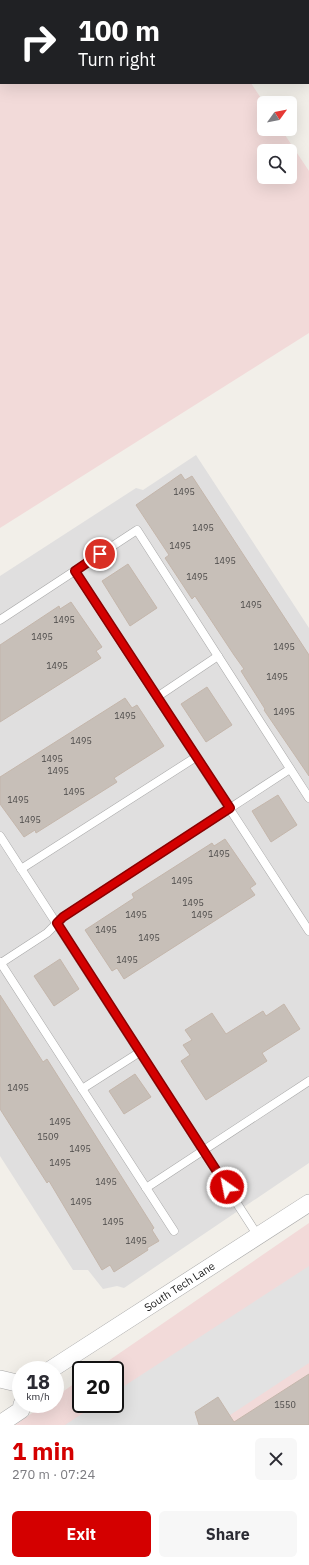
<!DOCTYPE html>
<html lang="en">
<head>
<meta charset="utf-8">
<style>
	body { margin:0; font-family:"IBM Plex Sans",sans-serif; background:#f7f7f7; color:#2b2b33; height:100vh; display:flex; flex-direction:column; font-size:15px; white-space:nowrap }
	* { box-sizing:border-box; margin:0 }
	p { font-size:13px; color:#7c7c81 }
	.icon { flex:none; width:22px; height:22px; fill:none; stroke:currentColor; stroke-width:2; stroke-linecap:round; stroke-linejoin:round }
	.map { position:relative; height:1425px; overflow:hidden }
	.panel { display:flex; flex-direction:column; background:#fff; flex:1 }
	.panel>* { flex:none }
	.banner { position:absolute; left:0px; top:0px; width:309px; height:84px; box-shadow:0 4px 16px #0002; background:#202124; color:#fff; overflow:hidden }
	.needle { width:26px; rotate:57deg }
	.controls { position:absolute; left:257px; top:96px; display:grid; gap:8px }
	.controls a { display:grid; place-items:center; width:40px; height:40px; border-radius:6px; background:#fff; box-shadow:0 4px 16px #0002; font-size:20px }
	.speed { position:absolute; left:12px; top:1361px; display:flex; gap:8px; font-size:20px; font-weight:700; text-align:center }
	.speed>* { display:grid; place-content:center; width:52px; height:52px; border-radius:50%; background:#fff; box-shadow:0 4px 16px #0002; line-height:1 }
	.speed small { font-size:10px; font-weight:400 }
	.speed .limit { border:2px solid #111; border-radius:6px; background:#fff; color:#111 }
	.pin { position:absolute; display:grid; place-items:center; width:34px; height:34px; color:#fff; margin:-17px; border:2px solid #fff; border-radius:50%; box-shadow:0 1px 4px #0007 }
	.me { position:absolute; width:44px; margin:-22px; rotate:327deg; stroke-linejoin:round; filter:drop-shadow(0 0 3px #0008) }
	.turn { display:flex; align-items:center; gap:14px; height:84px; padding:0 12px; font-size:18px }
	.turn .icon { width:52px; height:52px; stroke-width:2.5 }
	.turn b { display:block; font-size:28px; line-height:34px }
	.round { display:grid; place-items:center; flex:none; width:42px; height:42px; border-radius:6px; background:#f7f7f7 }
	.summary { display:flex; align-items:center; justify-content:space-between; height:68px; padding:0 12px }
	h1 { font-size:24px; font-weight:700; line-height:30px; color:#d40000 }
	.action { display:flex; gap:8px; margin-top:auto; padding:8px 12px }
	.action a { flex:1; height:46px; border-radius:6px; background:#d40000; color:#fff; font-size:16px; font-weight:700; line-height:46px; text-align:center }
	.action a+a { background:#f7f7f7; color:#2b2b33 }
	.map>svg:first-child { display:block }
	.residential { fill:#e0dfdf }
	.commercial { fill:#f2dad9; fill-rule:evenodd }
	.parking { fill:#e2e2e2 }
	.building { fill:#c7bfb8; stroke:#c4b6ab }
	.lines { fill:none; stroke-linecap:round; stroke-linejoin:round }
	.lane-casing { stroke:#a9a9a9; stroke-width:9 }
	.street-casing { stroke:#a9a9a9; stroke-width:18 }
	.lane { stroke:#fff; stroke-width:8 }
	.street { stroke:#fff; stroke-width:17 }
	.route-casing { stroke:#8a0000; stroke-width:10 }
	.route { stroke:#d40000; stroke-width:7 }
	.labels { text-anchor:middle; stroke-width:3; stroke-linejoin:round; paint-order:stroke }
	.number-label { font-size:9px; fill:#4b4948 }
	.street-label { font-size:11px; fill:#222; stroke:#fff }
</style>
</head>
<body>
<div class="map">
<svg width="309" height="1425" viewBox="0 0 309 1425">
	<rect width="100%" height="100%" fill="#f2efe9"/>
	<polygon class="residential" points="196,455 309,628 309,1163 124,1288 117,1286 103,1289 88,1270 73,1270 0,1156 0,576 136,488 143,490"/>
	<g class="commercial">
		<path d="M0,0H195L1,1V83H251L264,103V129H281L309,171V333L0,528ZM264,151H290V177H264Z"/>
		<polygon points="309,1223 309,1425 15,1425 45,1404 55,1404 55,1397 81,1379 81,1404 115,1404 115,1370 95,1370"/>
	</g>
	<polygon class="parking" points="309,1266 309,1363 215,1425 65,1425 97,1404 115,1404 115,1392"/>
	<g class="building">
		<polygon points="181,474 185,480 192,476 309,655 309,776 264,710 265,709 241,671 244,669 234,655 195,596 192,599 165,558 169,555 136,505"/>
		<polygon points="128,564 157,608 130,626 102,581"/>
		<polygon points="71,602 102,647 96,651 101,658 0,722 0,645 59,606 60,609"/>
		<polygon points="207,687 232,725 206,742 181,704"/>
		<polygon points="125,698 132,708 137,705 164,746 114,778 117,782 36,833 35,830 24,837 0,804 0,777"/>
		<polygon points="278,795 297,825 271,842 252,811"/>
		<polygon points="225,839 256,884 250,888 255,895 124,979 117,968 112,971 85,930 134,898 132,894 212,843 214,846"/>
		<polygon points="60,959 79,989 54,1006 34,976"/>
		<polygon points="0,995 43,1062 47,1059 154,1228 152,1230 159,1241 147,1248 148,1250 114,1272 110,1265 102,1270 49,1181 47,1183 0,1109"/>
		<polygon points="284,1004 300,1029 262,1053 267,1061 206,1100 181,1061 190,1055 183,1045 192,1040 185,1030 212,1013 226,1034 263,1011 266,1016"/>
		<polygon points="135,1074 151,1097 124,1114 109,1091"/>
		<polygon points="309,1374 309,1425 199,1425 195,1412 218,1397 234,1422"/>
	</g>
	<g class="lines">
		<g class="lane-casing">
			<g id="lane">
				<polyline points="75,571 309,931"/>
				<polyline points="0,620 137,530 309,798"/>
				<polyline points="157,697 218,656"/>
				<polyline points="0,836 258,1236"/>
				<polyline points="21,869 196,757"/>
				<polyline points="0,962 174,1231"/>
				<polyline points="1,963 47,933 63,917 290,769"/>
				<polyline points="82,1089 140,1052"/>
				<polyline points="146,1188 309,1081"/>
			</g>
		</g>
		<g class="street-casing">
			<g id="street">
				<path id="s1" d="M50,1370L309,1203"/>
				<polyline points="0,1379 21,1384"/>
				<polyline points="0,1424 21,1410 22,1404"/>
			</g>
		</g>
		<use href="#lane" class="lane"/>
		<use href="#street" class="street"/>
	</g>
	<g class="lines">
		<g class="route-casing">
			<polyline id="route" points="100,554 75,571 230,808 63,917 57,923 227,1187"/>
		</g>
		<use href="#route" class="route"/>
	</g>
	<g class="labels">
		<g class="number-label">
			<text x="184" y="495">1495</text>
			<text x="203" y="531">1495</text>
			<text x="180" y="549">1495</text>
			<text x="225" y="564">1495</text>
			<text x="197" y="580">1495</text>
			<text x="251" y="608">1495</text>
			<text x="64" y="623">1495</text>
			<text x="42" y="640">1495</text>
			<text x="284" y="650">1495</text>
			<text x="57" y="669">1495</text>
			<text x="277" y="680">1495</text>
			<text x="284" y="715">1495</text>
			<text x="125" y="719">1495</text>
			<text x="81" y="744">1495</text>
			<text x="52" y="762">1495</text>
			<text x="58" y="774">1495</text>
			<text x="74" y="795">1495</text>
			<text x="18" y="803">1495</text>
			<text x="30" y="823">1495</text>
			<text x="219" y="857">1495</text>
			<text x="182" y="884">1495</text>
			<text x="193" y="906">1495</text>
			<text x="136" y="918">1495</text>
			<text x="202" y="918">1495</text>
			<text x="106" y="933">1495</text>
			<text x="149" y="941">1495</text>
			<text x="127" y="963">1495</text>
			<text x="18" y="1091">1495</text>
			<text x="60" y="1125">1495</text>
			<text x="48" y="1140">1509</text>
			<text x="80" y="1152">1495</text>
			<text x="60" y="1166">1495</text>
			<text x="106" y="1185">1495</text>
			<text x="81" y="1205">1495</text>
			<text x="113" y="1225">1495</text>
			<text x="136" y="1244">1495</text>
			<text x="285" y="1408">1550</text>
		</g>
		<g class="street-label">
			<text dy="4" stroke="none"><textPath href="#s1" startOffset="154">South Tech Lane</textPath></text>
		</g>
	</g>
</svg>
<div class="controls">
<a><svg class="needle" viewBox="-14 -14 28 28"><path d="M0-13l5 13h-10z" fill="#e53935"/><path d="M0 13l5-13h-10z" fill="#7c7c81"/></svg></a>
<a><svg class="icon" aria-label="search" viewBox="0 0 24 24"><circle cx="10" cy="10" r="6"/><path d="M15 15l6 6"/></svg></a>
</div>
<div class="speed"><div>18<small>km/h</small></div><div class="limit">20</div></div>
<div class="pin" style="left:100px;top:554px;background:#d93025"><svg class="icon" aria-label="arrive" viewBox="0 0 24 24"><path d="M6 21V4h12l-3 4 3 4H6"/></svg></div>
<svg class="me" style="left:227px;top:1187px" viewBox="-20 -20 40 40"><circle r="17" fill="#d40000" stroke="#fff" stroke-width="3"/><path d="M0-11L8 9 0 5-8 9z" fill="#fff"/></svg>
<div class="banner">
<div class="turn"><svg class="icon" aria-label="right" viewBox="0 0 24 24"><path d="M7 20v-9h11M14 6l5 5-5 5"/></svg><div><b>100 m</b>Turn right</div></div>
</div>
</div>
<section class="panel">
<div class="summary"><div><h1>1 min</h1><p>270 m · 07:24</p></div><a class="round"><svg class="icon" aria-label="close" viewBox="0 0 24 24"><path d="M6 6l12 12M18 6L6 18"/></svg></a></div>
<div class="action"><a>Exit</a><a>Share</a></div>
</section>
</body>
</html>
